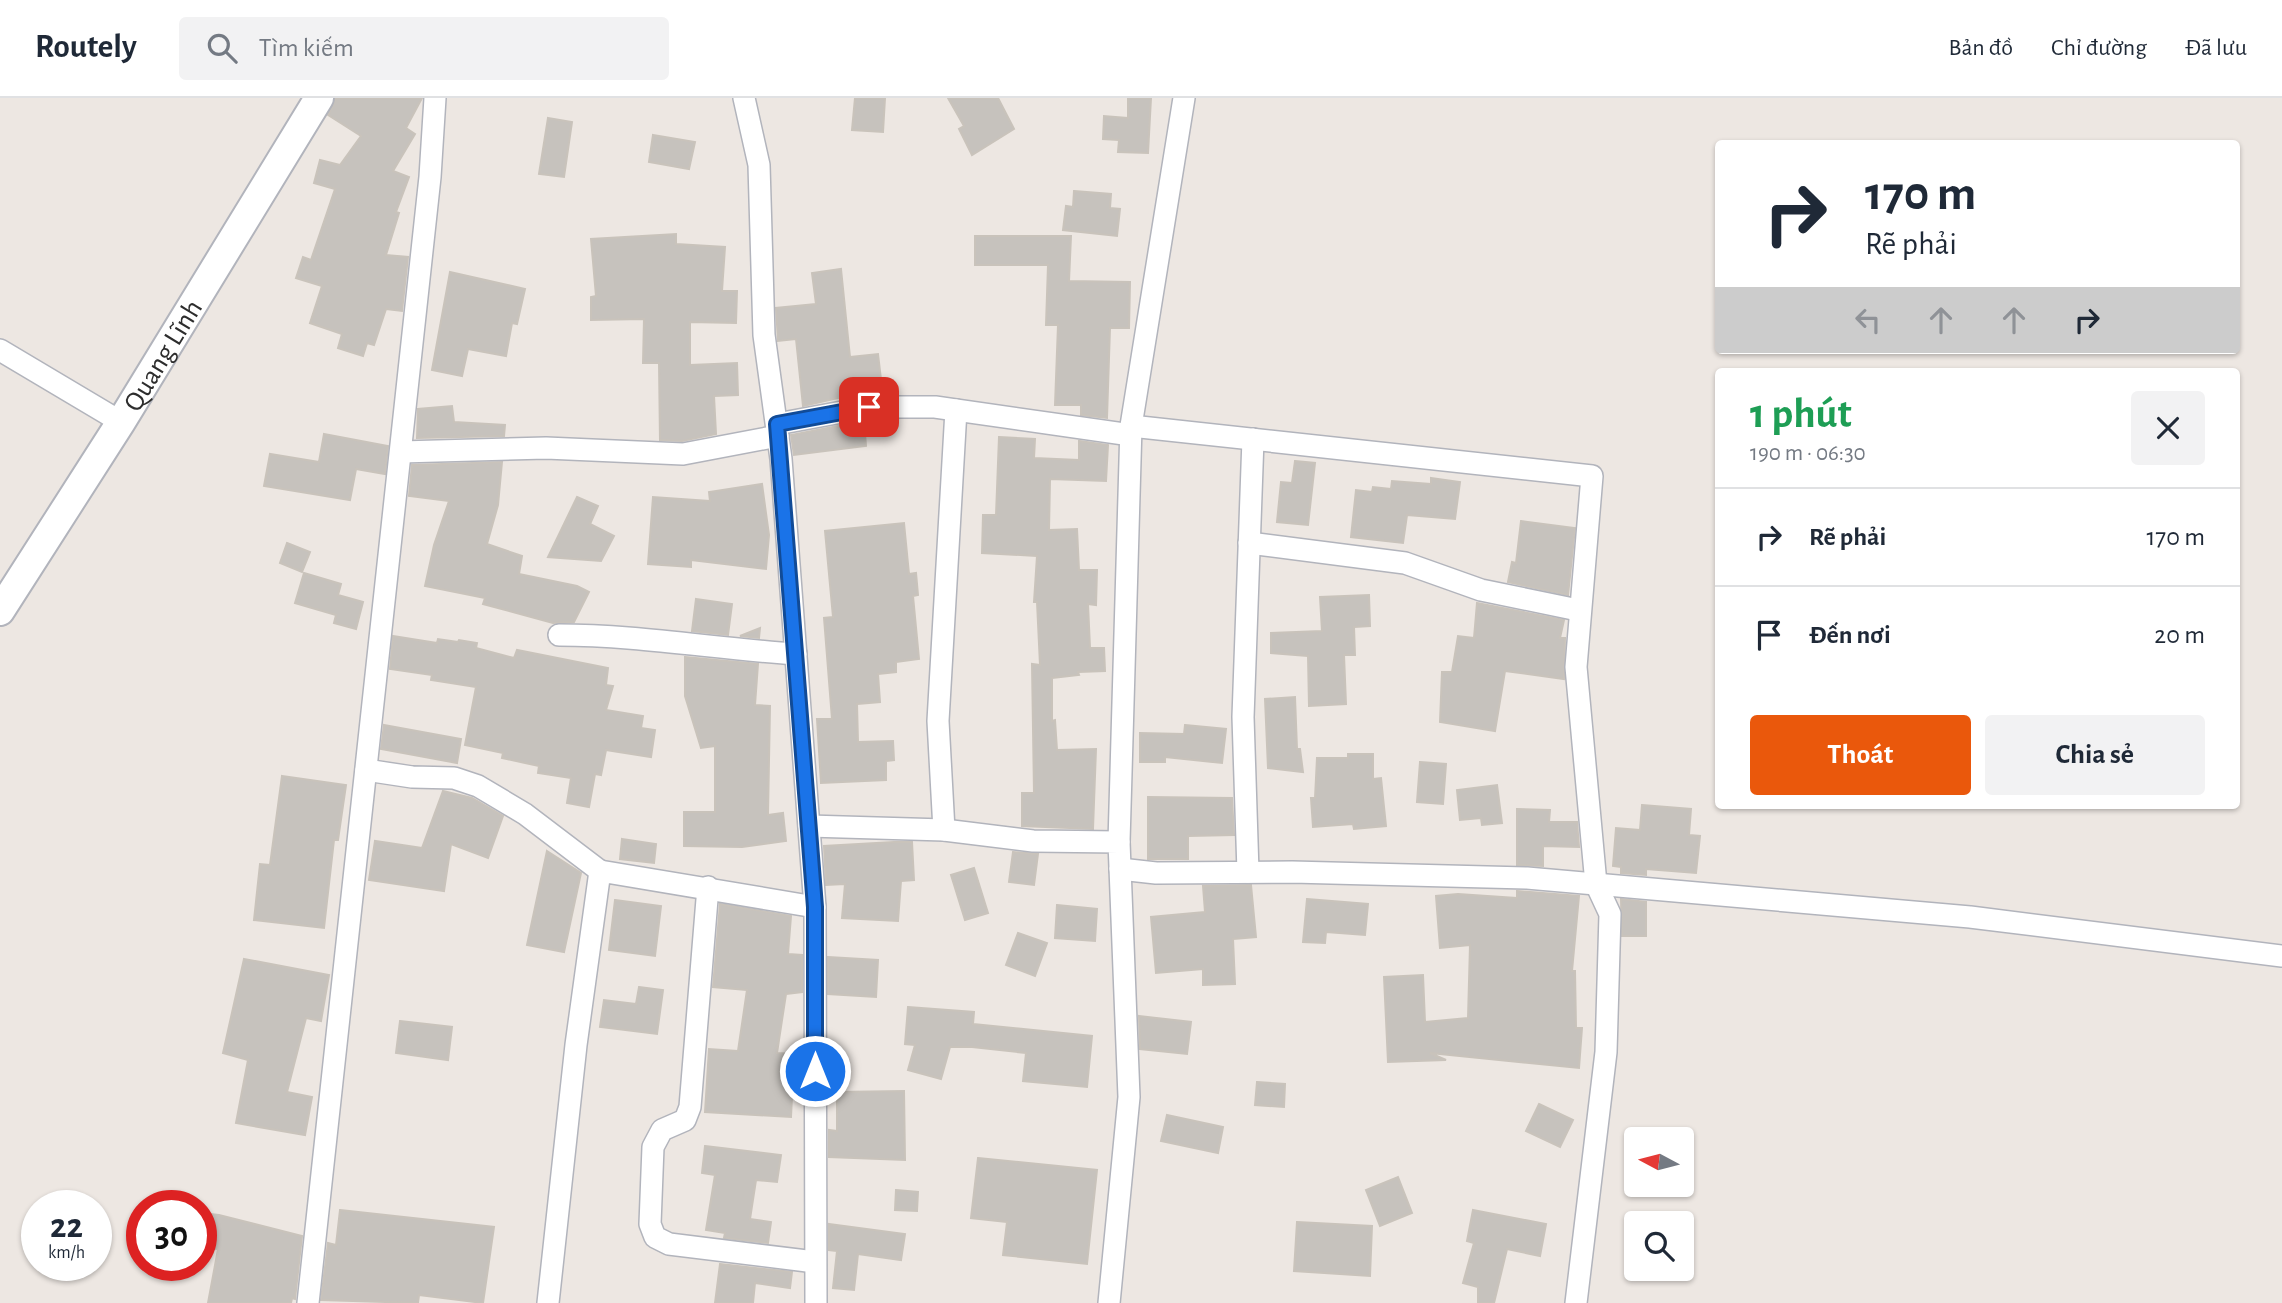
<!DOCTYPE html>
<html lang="vi">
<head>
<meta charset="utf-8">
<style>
	body { margin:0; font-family:"Alegreya Sans",sans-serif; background:#f2f2f3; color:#1f2937; height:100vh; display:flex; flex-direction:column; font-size:26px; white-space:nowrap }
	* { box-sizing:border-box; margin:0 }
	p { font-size:23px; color:#747a83 }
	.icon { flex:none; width:38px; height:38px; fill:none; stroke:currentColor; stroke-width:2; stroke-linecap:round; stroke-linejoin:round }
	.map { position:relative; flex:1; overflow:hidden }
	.details { position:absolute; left:1715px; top:270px; width:525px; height:441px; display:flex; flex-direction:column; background:#fff; border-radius:7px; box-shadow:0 2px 5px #0004 }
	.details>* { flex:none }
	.hud { position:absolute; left:1715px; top:42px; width:525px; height:214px; border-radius:7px; box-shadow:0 2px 5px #0004; background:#fff; color:#1f2937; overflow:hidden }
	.needle { width:46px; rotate:277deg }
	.tools { position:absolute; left:1624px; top:1029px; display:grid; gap:14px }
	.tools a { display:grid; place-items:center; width:70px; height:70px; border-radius:7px; background:#fff; box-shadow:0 2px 5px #0004; font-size:35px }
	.speed { position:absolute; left:21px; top:1092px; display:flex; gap:14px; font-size:35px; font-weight:700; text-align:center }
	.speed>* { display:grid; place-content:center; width:91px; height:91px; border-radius:50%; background:#fff; box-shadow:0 2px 5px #0004; line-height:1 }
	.speed small { font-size:18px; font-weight:400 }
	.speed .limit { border:10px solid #d22; background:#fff; color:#111 }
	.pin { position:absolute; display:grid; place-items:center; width:60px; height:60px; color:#fff; margin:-30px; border-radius:14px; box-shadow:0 4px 10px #0006 }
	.me { position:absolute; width:77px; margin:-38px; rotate:0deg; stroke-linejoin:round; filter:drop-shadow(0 0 5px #0008) }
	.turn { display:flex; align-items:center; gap:24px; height:147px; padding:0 35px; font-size:32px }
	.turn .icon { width:91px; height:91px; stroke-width:2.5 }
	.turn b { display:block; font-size:49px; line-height:60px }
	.lanes { display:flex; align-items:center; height:66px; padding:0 35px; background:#0003; justify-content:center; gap:35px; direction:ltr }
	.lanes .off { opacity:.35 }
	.round { display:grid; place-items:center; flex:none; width:74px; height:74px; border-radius:7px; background:#f2f2f3 }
	.summary { display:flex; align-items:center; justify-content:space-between; height:119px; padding:0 35px }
	h1 { font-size:42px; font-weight:700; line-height:52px; color:#1e9e55 }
	.action { display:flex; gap:14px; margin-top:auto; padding:14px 35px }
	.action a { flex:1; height:80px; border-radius:7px; background:#ea580c; color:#fff; font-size:28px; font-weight:700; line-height:80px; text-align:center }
	.action a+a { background:#f2f2f3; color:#1f2937 }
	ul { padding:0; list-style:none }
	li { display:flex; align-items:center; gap:21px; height:98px; padding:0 35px; border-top:2px solid #e0e1e3 }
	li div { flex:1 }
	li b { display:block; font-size:26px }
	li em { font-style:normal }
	header { display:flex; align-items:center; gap:42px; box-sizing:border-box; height:98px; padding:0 35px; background:#fff; border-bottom:2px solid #e0e1e3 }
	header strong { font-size:33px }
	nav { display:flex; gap:38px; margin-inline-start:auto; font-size:24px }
	.search { width:490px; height:63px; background:#f2f2f3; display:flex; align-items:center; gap:18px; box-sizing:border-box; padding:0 24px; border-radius:7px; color:#747a83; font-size:26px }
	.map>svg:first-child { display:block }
	.building { fill:#c6c2bd; stroke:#c9c3bb; stroke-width:2 }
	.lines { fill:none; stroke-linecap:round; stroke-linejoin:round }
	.street-casing { stroke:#b2b4bc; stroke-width:24 }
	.secondary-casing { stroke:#b2b4bc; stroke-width:32 }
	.street { stroke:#fff; stroke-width:21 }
	.secondary { stroke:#fff; stroke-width:28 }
	.route-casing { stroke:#114b97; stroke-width:18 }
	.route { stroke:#1a73e8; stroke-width:12 }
	.labels { text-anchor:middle; stroke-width:6; stroke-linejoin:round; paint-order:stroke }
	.street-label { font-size:28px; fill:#2d2d2d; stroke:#fff }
</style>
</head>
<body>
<header>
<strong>Routely</strong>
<div class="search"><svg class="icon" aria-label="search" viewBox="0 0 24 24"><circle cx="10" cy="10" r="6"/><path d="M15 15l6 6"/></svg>Tìm kiếm</div>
<nav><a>Bản đồ</a><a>Chỉ đường</a><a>Đã lưu</a></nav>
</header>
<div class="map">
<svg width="2282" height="1205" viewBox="0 0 2282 1205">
	<rect width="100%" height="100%" fill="#ede7e2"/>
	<g class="building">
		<polygon points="336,0 422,0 406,30 415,36 393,73 409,79 396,114 399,115 386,157 408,159 402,213 386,211 374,247 367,245 363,258 338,250 342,236 310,225 322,188 296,180 303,159 311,162 335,91 314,85 320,62 340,67 361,38 328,17"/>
		<polygon points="855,0 885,0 883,34 852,32"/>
		<polygon points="948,0 998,0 1014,31 972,57 959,31 964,28"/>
		<polygon points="1128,0 1151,0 1148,55 1118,54 1119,42 1103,41 1104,18 1128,20"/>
		<polygon points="548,20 572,24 564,79 539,76"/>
		<polygon points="653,37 695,44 689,71 649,64"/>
		<polygon points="1074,93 1111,96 1110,110 1120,111 1117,138 1063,132 1066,108 1073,109"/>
		<polygon points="676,136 676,146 725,149 722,193 737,193 736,225 690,224 690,267 737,265 738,297 714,298 716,336 682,343 660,342 659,265 643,265 644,221 591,222 591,199 596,198 591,141"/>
		<polygon points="975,138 1071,138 1069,183 1130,184 1129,230 1110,230 1107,320 1081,317 1081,307 1055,307 1058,227 1046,227 1048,167 975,167"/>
		<polygon points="841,171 850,259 878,256 882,290 803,308 796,241 778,243 776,210 816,206 812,175"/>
		<polygon points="450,174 525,191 517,226 512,225 506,258 468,251 462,278 432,272"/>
		<polygon points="452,308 454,324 505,327 504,338 417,340 418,311"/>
		<polygon points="864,323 866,348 794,357 791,337"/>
		<polygon points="324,336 388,348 385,376 356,371 350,402 264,388 270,356 319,364"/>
		<polygon points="999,339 1035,341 1034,360 1079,362 1079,343 1108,347 1106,383 1050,381 1049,432 1077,431 1079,472 1097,472 1096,507 1088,506 1090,550 1104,550 1105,573 1078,574 1079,577 1052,580 1052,623 1055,622 1057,652 1096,651 1093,731 1022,728 1022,695 1034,695 1032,566 1040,567 1037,504 1034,504 1037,458 982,455 983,417 996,417"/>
		<polygon points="1295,363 1315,365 1308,427 1277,424 1281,384 1292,385"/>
		<polygon points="502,364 498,407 487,446 522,458 519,476 577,488 589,494 574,524 553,525 483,506 485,500 425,488 434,447 449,403 409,398 412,367"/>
		<polygon points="1431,380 1460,384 1455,421 1407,417 1403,445 1351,439 1356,392 1372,394 1373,389 1391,391 1392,383 1431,386"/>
		<polygon points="762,386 769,437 766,471 691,462 691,469 648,466 653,399 710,403 709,394"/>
		<polygon points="577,399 598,408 590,426 614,438 601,463 548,459"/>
		<polygon points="1521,423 1575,430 1568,497 1508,484 1512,464 1516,465"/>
		<polygon points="904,425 909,476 916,475 918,497 913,498 919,561 896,564 896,574 878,576 880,604 857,606 858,644 893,643 894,662 886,663 886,682 821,685 817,621 832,621 824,520 833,519 825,433"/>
		<polygon points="287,445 310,454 302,474 280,465"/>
		<polygon points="304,475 341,486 338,497 363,504 356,531 334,525 336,517 295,505"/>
		<polygon points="1369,497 1370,528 1354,529 1355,557 1344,557 1346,606 1309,608 1308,558 1271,555 1271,535 1322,533 1320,499"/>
		<polygon points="696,501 732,506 728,537 692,533"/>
		<polygon points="1477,505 1564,522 1560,540 1565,540 1564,581 1505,573 1495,633 1440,624 1442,574 1452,574 1458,538 1474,540"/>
		<polygon points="760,530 759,540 740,538"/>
		<polygon points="393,538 437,545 438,541 458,544 459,542 477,545 476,550 514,560 517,552 608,570 606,587 613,588 606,612 643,618 641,630 655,632 651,659 606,652 601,677 595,676 589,709 567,705 571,680 538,675 539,668 502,660 503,655 465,647 476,589 431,582 432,577 390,571"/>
		<polygon points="685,559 758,566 755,607 770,608 768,717 783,715 786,743 742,749 684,748 684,714 715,714 715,648 701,650 685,598"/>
		<polygon points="1295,599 1297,651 1300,651 1303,674 1268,670 1265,601"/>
		<polygon points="384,627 461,641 457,665 381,651"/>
		<polygon points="1185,627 1226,631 1222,665 1165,659 1165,664 1140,664 1140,635 1184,636"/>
		<polygon points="1348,656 1373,656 1373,681 1381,680 1386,728 1354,731 1353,726 1313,729 1311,700 1315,700 1317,660 1348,660"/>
		<polygon points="1420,664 1446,666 1443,706 1417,704"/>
		<polygon points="282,678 346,687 338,742 334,742 324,830 254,822 260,766 270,767"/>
		<polygon points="1497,687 1502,725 1482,727 1481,720 1460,722 1457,692"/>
		<polygon points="443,693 472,700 503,718 488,760 451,746 444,793 369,782 375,743 422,750"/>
		<polygon points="1148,699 1232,700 1234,737 1188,738 1188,761 1148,761"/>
		<polygon points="1642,707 1691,711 1689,737 1700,738 1696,775 1646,771 1646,777 1621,775 1621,769 1613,768 1616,730 1640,732"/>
		<polygon points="1517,711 1550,712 1549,724 1577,724 1579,749 1543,748 1543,768 1517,767"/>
		<polygon points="622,741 656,746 654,765 620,761"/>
		<polygon points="894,744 912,744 914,782 901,783 898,823 842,820 845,786 826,787 824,748"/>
		<polygon points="547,753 581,775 564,854 527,847"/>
		<polygon points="1013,754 1038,756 1034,787 1009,784"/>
		<polygon points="974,770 988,815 965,822 951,777"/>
		<polygon points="1251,787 1256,839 1233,841 1235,886 1203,887 1203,871 1156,875 1151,819 1205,814 1203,788"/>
		<polygon points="1517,793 1579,798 1572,873 1575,873 1576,930 1582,930 1579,970 1430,955 1446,962 1388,964 1384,879 1423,877 1425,924 1468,920 1470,847 1440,850 1436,798 1458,796 1517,800"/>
		<polygon points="1307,801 1368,806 1365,837 1326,834 1325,845 1303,844"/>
		<polygon points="1621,801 1646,804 1646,838 1622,838"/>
		<polygon points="615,802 661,808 655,858 609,852"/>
		<polygon points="720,806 791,818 788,856 802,857 802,894 786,896 777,955 794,956 791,1019 705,1014 709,951 738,953 747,892 713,889"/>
		<polygon points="1057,807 1097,811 1095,843 1055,840"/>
		<polygon points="1018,835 1047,845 1035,878 1006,867"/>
		<polygon points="828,859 878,862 876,899 828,896"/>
		<polygon points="244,861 329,877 321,923 306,920 287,994 312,999 305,1037 236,1025 248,962 223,955"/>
		<polygon points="639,889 663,892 657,936 600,929 604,902 636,906"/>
		<polygon points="908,909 974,914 973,926 1092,938 1087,989 1023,983 1026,955 972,949 950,949 941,981 908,972 915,947 905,946"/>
		<polygon points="1139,918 1191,924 1187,956 1140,951"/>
		<polygon points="400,923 452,929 448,962 396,955"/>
		<polygon points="1257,984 1285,986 1284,1009 1255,1007"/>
		<polygon points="904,993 905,1062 829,1059 829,1032 837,1033 837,994"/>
		<polygon points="1539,1006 1573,1022 1560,1049 1526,1033"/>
		<polygon points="1167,1017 1223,1029 1218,1055 1161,1043"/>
		<polygon points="705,1048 781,1057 777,1084 756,1082 750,1121 771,1124 768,1145 724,1140 725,1135 706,1132 715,1077 702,1075"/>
		<polygon points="978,1060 1097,1072 1087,1166 1003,1157 1007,1124 971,1120"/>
		<polygon points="1398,1079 1412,1115 1380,1128 1366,1092"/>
		<polygon points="896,1092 918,1094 917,1113 895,1112"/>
		<polygon points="340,1112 494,1129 483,1205 419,1197 418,1205 321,1202 328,1145 336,1147"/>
		<polygon points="1473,1112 1546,1126 1540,1158 1507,1151 1494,1205 1478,1205 1478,1189 1463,1185 1474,1145 1467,1143"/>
		<polygon points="201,1115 219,1117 302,1138 295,1201 292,1200 291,1205 208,1205 218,1151 201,1150"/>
		<polygon points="1297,1124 1372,1128 1370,1178 1294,1173"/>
		<polygon points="829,1126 905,1136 901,1162 858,1156 854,1192 833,1190 837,1153 829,1152"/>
		<polygon points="720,1166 792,1174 790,1190 755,1185 753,1205 715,1205"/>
	</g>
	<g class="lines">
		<g class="street-casing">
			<g id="street">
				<polyline points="744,0 759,67 764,237 781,361 815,809 816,1205"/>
				<polyline points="0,252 121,324"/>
				<polyline points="777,326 869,309 935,309 1131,337"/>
				<polyline points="1131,328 1592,378 1576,569 1596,786 1610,816 1606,954 1576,1205"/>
				<polyline points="401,354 546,350 683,356 778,338"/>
				<polyline points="1249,445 1405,465 1481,492 1578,512"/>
				<path d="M559,537C638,537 717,551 796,556"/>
				<polyline points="366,672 412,679 454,680 478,688 525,716 600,773"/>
				<polyline points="809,728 944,732 1033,743 1119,744 1129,999 1109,1205"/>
				<polyline points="944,732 938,623 956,312"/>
				<polyline points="1119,744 1131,328 1184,0"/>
				<polyline points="1120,771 1156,775 1292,774 1527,780 1970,819 2282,858"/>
				<polyline points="1248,774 1243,619 1253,341"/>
				<polyline points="708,789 690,1009 685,1022 662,1032 653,1049 650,1126 655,1139 669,1146 815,1164"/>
				<polyline points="308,1205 430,79 435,0"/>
				<polyline points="548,1205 576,947 600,773 815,809"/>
			</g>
		</g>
		<g class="secondary-casing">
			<g id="secondary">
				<path id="s1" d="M0,513L121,324L319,0"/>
			</g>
		</g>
		<use href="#street" class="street"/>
		<use href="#secondary" class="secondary"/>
	</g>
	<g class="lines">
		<g class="route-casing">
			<polyline id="route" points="815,973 815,809 777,326 869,309"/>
		</g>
		<use href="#route" class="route"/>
	</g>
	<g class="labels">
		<g class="street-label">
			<text dy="10" stroke="none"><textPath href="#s1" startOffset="303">Quang Lĩnh</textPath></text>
		</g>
	</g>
</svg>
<div class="tools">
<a><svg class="needle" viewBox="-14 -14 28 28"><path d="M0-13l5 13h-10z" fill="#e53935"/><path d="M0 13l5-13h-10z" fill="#747a83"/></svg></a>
<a><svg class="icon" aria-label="search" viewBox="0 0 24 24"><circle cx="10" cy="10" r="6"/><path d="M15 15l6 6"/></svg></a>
</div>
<div class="speed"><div>22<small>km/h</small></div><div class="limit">30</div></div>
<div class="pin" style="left:869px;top:309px;background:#d93025"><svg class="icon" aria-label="arrive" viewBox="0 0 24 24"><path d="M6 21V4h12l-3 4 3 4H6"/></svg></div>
<svg class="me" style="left:815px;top:973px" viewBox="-20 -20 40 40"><circle r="17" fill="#1a73e8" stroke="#fff" stroke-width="3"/><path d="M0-11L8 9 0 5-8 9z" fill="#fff"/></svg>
<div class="hud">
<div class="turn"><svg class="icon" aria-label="right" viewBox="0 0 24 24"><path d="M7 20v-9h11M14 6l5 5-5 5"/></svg><div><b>170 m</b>Rẽ phải</div></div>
<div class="lanes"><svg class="icon off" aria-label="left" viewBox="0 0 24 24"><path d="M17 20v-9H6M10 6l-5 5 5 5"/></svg><svg class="icon off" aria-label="ahead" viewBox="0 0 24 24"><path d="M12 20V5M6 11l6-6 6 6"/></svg><svg class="icon off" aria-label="ahead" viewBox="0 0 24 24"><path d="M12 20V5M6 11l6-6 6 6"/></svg><svg class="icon" aria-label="right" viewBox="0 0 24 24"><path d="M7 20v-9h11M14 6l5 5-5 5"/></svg></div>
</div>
<section class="details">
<div class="summary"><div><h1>1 phút</h1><p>190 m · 06:30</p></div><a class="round"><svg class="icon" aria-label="close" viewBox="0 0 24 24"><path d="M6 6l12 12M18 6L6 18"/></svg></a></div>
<ul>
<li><svg class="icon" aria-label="right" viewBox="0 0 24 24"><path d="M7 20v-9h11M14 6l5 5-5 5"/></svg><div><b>Rẽ phải</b></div><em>170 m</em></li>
<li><svg class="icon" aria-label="arrive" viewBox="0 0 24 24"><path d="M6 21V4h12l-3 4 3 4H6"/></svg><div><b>Đến nơi</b></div><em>20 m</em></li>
</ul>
<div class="action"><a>Thoát</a><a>Chia sẻ</a></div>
</section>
</div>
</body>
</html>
